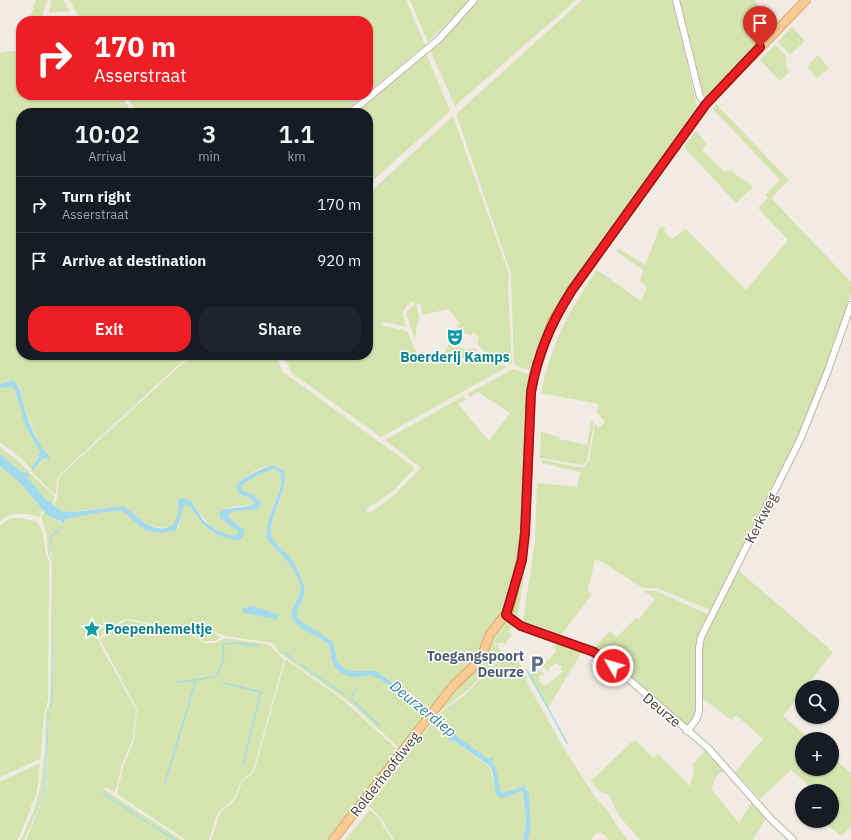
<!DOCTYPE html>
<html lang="en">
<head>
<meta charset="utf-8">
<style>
	body { margin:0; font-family:"IBM Plex Sans",sans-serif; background:#20242c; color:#f1f3f6; height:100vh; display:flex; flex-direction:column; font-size:15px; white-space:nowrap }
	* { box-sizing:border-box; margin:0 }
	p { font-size:13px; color:#9ea1a6 }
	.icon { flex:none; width:22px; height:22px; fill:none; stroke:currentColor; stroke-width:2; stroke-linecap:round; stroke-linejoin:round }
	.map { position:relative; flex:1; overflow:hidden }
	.sheet { position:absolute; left:16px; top:108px; width:357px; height:252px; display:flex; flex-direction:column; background:#171b24; border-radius:16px; box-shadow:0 1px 3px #0004 }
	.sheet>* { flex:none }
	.top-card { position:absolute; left:16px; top:16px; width:357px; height:84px; border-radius:16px; box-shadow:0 1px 3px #0004; background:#ed1f24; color:#fff; overflow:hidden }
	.buttons { position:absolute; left:795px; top:680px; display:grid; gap:8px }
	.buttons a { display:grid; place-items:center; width:44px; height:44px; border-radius:50%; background:#171b24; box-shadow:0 1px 3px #0004; font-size:20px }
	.pin { position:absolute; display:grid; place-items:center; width:34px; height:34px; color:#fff; margin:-41px -17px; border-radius:50% 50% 50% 0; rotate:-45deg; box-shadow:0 0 4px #0007 }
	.pin .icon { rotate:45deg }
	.me { position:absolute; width:44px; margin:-22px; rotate:308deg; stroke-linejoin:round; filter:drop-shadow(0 0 3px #0008) }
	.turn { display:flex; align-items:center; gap:14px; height:84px; padding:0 12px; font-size:18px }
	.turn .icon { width:52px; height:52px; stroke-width:2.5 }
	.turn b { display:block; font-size:28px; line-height:34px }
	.eta { display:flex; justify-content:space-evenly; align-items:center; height:68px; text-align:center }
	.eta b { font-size:24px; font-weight:600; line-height:28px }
	.action { display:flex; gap:8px; margin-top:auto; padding:8px 12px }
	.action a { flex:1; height:46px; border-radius:16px; background:#ed1f24; color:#fff; font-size:16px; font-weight:600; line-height:46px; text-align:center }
	.action a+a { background:#20242c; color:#f1f3f6 }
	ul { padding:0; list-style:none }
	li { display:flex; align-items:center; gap:12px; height:56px; padding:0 12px; border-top:1px solid #363941 }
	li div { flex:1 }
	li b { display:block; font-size:15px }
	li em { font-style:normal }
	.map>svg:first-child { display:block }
	.green { fill:#d5e3af; fill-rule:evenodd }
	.water { fill:#a3daeb }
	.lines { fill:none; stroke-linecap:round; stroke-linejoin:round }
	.stream { stroke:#a3daeb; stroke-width:1.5 }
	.minor-casing { stroke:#bfb4aa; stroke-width:8 }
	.major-casing { stroke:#dca568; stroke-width:10 }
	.minor { stroke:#fff; stroke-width:6 }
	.major { stroke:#f8cb96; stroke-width:8 }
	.route-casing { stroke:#9a1417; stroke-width:10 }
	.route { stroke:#ed1f24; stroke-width:7 }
	.labels { text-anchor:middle; stroke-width:3; stroke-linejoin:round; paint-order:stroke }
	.culture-label { font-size:14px; font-weight:bold; fill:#0d838f; stroke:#fff }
	.street-label { font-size:14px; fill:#433b34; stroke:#fff }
	.service-label { font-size:14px; font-weight:bold; fill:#4e5e75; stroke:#fff; text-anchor:end }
	.water-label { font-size:15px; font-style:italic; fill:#317f98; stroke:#fff }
</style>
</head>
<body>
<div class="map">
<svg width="851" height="840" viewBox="0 0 851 840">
	<rect width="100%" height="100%" fill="#f1ebe4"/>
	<g class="green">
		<polygon points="36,0 47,0 41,21 29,21"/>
		<polygon points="51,0 63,0 70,11 49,13"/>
		<polygon points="69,0 406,0 425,45 368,92 368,21 82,21"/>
		<polygon points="410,0 470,0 428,42"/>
		<polygon points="476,0 576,0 455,106 430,50"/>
		<polygon points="582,0 672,0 698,110 563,298 546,327 531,370 518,367 514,364 511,274 456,114"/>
		<polygon points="679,0 755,0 772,31 705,98 702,98"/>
		<polygon points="792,27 805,41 790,55 778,42"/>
		<polygon points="775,45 786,56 786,67 790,71 780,81 760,60"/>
		<polygon points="21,47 21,95 121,95 132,113 21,113 21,355 189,355 60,474 57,480 56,493 54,494 31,471 41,463 46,454 42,449 26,413 19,386 10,381 0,384 0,53 19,50"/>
		<polygon points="426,53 450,111 368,185 368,113 353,113"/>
		<polygon points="818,55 829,68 817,78 807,67"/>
		<polygon points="126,95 364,95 343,113 137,113"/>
		<path d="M716,104L789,180L771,198L851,282V293L848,303H850L799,438L700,638L697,714L690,725L683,724L587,645V643L596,646L610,631L617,637L636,618L638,620L655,599L644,591H656L707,614L710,610L657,588H643L604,563L595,559L588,591L592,594L562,634L523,621L535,542L537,483L577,487L580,472L542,463V460L584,468L589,461L595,424L599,428L605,422L597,413L598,404L541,393C552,343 568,312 597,270L641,301L647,287L640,281L643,270L616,251L618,248L645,265L660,227L666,228L664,232L672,239L686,229L746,290L788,240L758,208L768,198L765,195L780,180L713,109Z"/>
		<path d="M453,116L509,274L508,290L512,363L509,365C496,360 486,355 477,344L479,337L473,332L471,335L457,331L454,332L460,323L448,309L423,315L420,303L416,305L419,315L415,338L406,314L411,307L415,305L413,301C401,310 401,313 406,327L385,322L380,325L407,331L417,354L421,357L451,362H471L480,353L495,363L507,367L381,437L292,373L283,355H368V194Z"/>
		<path d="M696,131L707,144L702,150L723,171H732C739,178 746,180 753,187L736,203L684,147Z"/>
		<path d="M450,342L466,350L474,348L477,350L470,358C454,359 434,359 420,352L444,353Z"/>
		<path d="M192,355H275L283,372L415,468L393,491L365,510L369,513L391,498L421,468L385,440L464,396L466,400L458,404L489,441L510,413L478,392L470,397L467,394L513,369L530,375L523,469H526L523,541L507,610L493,623L479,656L428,712L424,706C409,697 389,674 372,671C362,669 354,676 342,667C334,660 338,649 332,641L297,618C295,606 308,598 304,586C301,577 296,569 292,561C287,550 271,545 271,532C271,513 291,487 283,470L276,466C263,464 244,476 236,485L238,493L250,498L255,503L252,505L232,507L221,511L219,514L222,520L238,531L236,536C214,538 203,517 192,502L178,501C177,509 180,517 174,524C172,527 169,527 166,527C146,530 138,515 123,506L68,512L59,510L53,504C62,497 55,484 61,475Z"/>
		<polygon points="11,387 15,390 25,425 40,452 38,458 31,469 21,458 0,442 0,388"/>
		<polygon points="591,421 594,421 587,461 583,465 540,458 541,432 559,437 559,439 587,445"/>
		<path d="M0,447L18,461L55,497L52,504C43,494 29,486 27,472H22L0,454Z"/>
		<path d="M0,466L21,484L43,510L39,517C28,513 10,511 0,521Z"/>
		<path d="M274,469L280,472C285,488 273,504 269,519C267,525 267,532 266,538C278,553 295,565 300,585C304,598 286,608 293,620C300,631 318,635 328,644C332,650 330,656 332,662C337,678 359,679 371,675C387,680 400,695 412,704C418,709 415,711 425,717L401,750L353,705L281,654L272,643L225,636L214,631L213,632L221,638L214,641H203L192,633L182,629L127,619L122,620L103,635L105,624L103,612L104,630L100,640V644L136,710L132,741L122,764L115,792L105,787L103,789L182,840H26L45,793L47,786L49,712L53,700L54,563C53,555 46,543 52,536C55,533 58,532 61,529L50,537V554L54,562L52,697L48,715L45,790L24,840H21L34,810L40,788L45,750L46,713L50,702L52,563L48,554L47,536L41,516L45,512L54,520H60L61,526L63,520C70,518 115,509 121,511C130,515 138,527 145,530C153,534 165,532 174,531C184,525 179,510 185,504C194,508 197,517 203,524C211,533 223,537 235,540L241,527L229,518V514L235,511L257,509L261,502L242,490V485L258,475ZM249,606L278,614V619L244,613L243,608Z"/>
		<path d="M11,518H19L36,521C47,533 42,549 49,561L48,700L44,715L40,759L0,777V526Z"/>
		<polygon points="525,558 527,558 517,620 511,611"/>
		<polygon points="738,570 833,652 806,687 802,687 802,692 783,716 810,739 802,739 802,769 832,769 832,757 851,773 851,826 842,836 821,821 832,821 832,791 812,791 813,789 791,770 760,799 735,772 763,739 736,715 731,720 703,699 703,642"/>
		<polygon points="126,620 181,631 192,635 204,643 215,643 225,638 266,644 272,647 284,660 253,771 242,780 234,798 217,814 209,840 186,840 117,794 123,767 134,741 137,709 101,641 103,637"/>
		<polygon points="510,621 515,625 515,627 512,626 508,632 512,634 505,644 502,642 500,644 493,642 495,633 503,622"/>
		<polygon points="492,642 499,646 498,647 501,650 500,652 502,654 501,656 468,690 436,714 455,688 487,651"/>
		<polygon points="558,642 583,650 548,708 528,675 540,670 545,675 544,676 542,674 538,677 540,680 539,681 545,686 563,672 560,669 562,667 556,663 549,668 550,672 542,666 542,663 545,664 557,650 554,647"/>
		<polygon points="505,654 518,661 528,680 526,681 566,752 596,798 608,811 617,826 628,840 608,840 607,837 600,832 595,834 591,840 528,840 531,825 529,792 525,788 527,783 523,787 501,793 493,763 491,761 493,757 489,759 460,740 436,718 444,710 465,695"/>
		<path d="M287,660L343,700L399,751C374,779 353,810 329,840H211L220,813L235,800L242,782L254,772L285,661Z"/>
		<polygon points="432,723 448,737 450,741 452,740 490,767 495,790 504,798 518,792 523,792 526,819 523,840 394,840 381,818 369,806"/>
		<polygon points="635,739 653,758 658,754 690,786 694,770 692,765 706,750 724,770 717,775 711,789 739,823 752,802 766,818 753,840 640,840 619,816 609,795 599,791 591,781"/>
		<polygon points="40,763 37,792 19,837 17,840 0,840 0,782"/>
		<polygon points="370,810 378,817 392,840 345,840"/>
	</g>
	<g class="water">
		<path d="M13,380C22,388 22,401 25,411C30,426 39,447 50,457L48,459L44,458L33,470L31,468L38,458L40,452L25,425L15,390L11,387L0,388V384Z"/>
		<path d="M0,454L22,472H27L29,474L28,478L44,497L61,511L73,512L123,506C139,515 152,537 173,525L178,515V500C192,492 198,515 205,522C211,527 217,530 224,533C229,535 232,536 237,535L238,531L221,519L219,514L221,511C231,506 248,509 255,503L250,498L238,493L236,485C246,475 259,470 273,465L283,470C291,487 270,513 271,532C271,543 285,550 291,558C296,565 301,577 304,586C308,598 295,606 297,618L332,641C336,647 335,653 337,659C343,677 363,669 376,671C417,697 448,733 489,759L493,757L494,758L491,761L495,766L501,793L523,787L527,782L525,788L529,792L531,825L528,840H523L526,822L523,792C514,790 507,801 498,797C492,787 496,774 489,765L452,740L449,742L448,737L433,724L416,711L412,704L388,684L371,675C358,679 338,678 332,662C330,656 332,650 328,644C318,635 300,631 293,620C286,608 304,598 300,585C295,565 278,553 266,538C267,532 267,525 269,519C273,504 285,488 280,472L274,469L258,475L242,485V490L253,495L261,502L258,509L235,511L229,514V518L244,530V535L239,540C227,541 212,533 204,525C197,518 195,509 185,504C182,507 181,523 175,531C167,532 152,534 145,530C136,525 130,515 121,511C115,509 70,518 64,520L61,530L51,537V552L54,563L53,700L49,712L46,790L24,840L45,790L48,715L52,697L54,562C51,553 48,545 51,535L61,529L62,523L60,520H56L47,515L21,484L0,466Z"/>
		<polygon points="252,606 278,614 278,620 244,613 242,610 243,608"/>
	</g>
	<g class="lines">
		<g class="stream">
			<polyline points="286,653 295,661"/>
			<polyline points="300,664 345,695"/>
			<polyline points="527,670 567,743"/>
			<polyline points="177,682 195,680"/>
			<polyline points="223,683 261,692 243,764"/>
			<polyline points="356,689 351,699 380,726"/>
			<polyline points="165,783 196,680 217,676 224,658 223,644 236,643 259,646"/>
			<polyline points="103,793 148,823"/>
			<polyline points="152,825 175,840"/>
		</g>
		<g class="minor-casing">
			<g id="minor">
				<polyline points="676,0 700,97 706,104"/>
				<polyline points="350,113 439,39 474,0"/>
				<polyline points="506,615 521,626 586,649 602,656 708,748 771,819 793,840"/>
				<polyline points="687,731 696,720 699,711 699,648 701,637 800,440 827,373 851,305"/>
			</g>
		</g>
		<g class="major-casing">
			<g id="major">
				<polyline points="482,655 490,634 509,610 521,560 525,533 531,392 534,374 552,322 572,290 706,104 806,0"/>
				<polyline points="333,840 453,686 472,668 484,653"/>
			</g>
		</g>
		<use href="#minor" class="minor"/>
		<use href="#major" class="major"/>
	</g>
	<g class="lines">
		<g class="route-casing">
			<path id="route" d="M613,666L594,652L521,626L506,615L522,560L525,533L531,392C538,353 551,323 572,290L706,104L760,47"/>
		</g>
		<use href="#route" class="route"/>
	</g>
	<defs>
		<g id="theatre-bare" transform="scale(1.38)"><path d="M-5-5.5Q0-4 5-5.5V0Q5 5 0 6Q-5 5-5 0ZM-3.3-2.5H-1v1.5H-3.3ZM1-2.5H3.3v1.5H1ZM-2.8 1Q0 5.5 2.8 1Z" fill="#0f9aa8" stroke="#fff" stroke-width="2.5" paint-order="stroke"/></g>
		<g id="sight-bare" transform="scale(1.38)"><path d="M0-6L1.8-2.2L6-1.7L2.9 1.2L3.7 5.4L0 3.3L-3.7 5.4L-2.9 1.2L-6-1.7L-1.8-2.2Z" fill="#0f9aa8" stroke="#fff" stroke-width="2.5" paint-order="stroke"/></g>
		<g id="parking-bare" transform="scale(1.38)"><path d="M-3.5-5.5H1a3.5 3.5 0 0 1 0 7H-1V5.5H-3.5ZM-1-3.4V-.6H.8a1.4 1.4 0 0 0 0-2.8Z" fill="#5c6f8a" stroke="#fff" stroke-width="2.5" paint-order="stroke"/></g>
	</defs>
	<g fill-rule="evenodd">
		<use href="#theatre-bare" x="455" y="337"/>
		<use href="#sight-bare" x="92" y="629"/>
		<use href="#parking-bare" x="537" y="664"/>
	</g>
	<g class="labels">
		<g class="culture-label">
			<text x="455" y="362">Boerderij Kamps</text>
			<text x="105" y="634" text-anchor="start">Poepenhemeltje</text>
		</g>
		<g class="street-label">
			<text transform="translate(761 518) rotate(-63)" y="5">Kerkweg</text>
			<text transform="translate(662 710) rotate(40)" y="5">Deurze</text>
			<text transform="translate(385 774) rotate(-52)" y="5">Rolderhoofdweg</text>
		</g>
		<g class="service-label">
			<text x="524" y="661">Toegangspoort<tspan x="524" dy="16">Deurze</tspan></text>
		</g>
		<g class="water-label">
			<text transform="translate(423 709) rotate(39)" y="5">Deurzerdiep</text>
		</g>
	</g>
</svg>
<div class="buttons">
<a><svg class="icon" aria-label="search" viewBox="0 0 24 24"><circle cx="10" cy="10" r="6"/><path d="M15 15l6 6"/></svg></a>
<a>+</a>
<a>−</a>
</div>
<div class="pin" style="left:760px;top:47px;background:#d93025"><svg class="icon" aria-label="arrive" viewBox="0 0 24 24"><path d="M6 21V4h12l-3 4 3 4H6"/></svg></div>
<svg class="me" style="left:613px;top:666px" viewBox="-20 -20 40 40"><circle r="17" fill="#ed1f24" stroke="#fff" stroke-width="3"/><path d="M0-11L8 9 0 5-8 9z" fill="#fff"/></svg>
<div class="top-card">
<div class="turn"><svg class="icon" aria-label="right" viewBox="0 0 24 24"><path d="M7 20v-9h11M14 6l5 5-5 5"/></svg><div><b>170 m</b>Asserstraat</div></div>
</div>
<section class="sheet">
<div class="eta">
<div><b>10:02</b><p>Arrival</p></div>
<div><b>3</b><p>min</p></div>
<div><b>1.1</b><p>km</p></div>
</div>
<ul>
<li><svg class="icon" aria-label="right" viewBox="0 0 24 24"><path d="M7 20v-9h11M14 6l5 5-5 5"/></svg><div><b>Turn right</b><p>Asserstraat</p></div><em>170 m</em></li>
<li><svg class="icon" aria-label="arrive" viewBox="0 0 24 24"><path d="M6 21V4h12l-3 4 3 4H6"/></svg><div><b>Arrive at destination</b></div><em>920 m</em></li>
</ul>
<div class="action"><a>Exit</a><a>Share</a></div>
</section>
</div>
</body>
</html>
